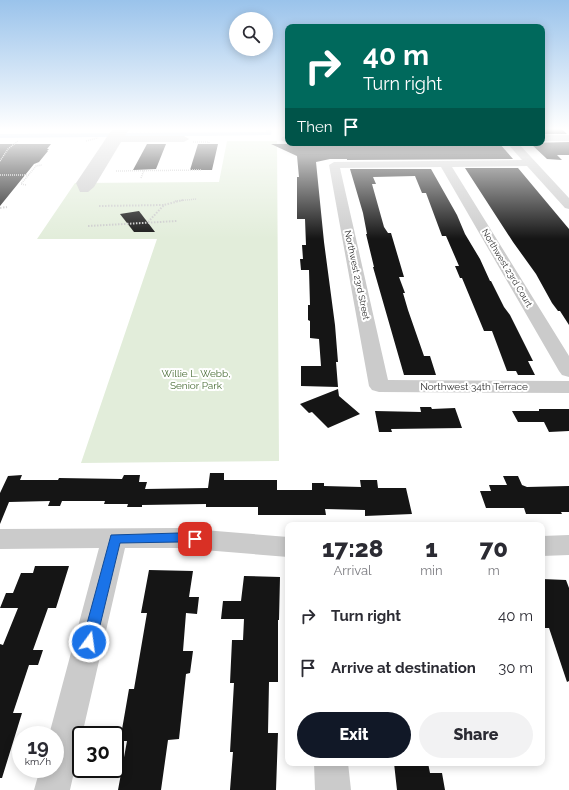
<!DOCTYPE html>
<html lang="en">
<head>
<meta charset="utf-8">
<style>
	body { margin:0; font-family:Raleway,sans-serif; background:#f2f2f3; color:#2b2b33; height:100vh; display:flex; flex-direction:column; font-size:15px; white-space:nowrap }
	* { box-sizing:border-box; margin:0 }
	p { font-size:13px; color:#7c7c81 }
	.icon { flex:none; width:22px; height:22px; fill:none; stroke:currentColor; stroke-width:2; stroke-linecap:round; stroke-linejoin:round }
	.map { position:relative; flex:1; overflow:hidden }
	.side { position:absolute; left:285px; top:522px; width:260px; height:244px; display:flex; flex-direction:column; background:#fff; border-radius:8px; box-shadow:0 2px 10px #0003 }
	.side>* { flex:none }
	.banner { position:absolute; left:285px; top:24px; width:260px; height:122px; border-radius:8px; box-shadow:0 2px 10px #0003; background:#00695c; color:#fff; overflow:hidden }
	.tools { position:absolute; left:229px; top:12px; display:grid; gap:8px }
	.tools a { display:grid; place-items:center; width:44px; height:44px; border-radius:50%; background:#fff; box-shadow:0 2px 10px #0003; font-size:20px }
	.speed { position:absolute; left:12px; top:726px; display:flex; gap:8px; font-size:20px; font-weight:700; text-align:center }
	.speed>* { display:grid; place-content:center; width:52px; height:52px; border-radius:50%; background:#fff; box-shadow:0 2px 10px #0003; line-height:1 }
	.speed small { font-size:10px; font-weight:400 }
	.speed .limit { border:2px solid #111; border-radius:6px; background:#fff; color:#111 }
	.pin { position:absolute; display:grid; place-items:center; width:34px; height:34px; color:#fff; margin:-17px; border-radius:8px; box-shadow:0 2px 6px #0006 }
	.me { position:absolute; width:44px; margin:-22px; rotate:14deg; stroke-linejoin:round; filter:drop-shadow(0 0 3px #0008) }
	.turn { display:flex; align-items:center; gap:14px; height:84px; padding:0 12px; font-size:18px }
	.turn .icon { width:52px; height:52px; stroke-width:2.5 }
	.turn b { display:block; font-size:28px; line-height:34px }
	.then { display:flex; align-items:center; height:38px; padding:0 12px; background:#0003; gap:8px; font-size:15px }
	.eta { display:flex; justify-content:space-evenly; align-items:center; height:68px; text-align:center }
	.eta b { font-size:24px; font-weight:800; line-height:28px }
	.action { display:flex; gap:8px; margin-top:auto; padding:8px 12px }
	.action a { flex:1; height:46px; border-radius:24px; background:#111827; color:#fff; font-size:16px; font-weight:800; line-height:46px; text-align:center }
	.action a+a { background:#f2f2f3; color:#2b2b33 }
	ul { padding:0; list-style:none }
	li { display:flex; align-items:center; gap:12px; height:52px; padding:0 12px }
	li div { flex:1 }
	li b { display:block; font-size:15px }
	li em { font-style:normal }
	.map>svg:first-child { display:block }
	.green { fill:#e2edda }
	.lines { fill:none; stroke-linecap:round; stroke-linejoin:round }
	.canal { fill:#c5d9ef; fill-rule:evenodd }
	.building { fill:#151515 }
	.path-far1 { stroke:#cbcbcb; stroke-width:1.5; stroke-dasharray:1 1; stroke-linecap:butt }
	.path { stroke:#cbcbcb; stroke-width:2; stroke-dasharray:1.5 1.5; stroke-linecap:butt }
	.minor { fill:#cbcbcb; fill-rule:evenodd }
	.route { fill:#1a73e8; stroke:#114b97 }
	.labels { text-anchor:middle; stroke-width:4; stroke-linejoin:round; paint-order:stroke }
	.far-street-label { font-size:9px; fill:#2e2e2e; stroke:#fff }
	.park-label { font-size:10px; fill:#4a6e37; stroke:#fff }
	.street-label { font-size:10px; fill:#2e2e2e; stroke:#fff }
</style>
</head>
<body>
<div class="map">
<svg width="569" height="790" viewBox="0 0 569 790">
	<rect width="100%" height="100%" fill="#fff"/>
	<polygon class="green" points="227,141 277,141 279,461 81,463 157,239 37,239 75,183 219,182"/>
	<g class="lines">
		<polygon class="canal" points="266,128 272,128 271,135 0,138 0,134 266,132"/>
	</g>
	<g class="building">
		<polygon points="543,128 561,128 567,134 542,134 542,129 545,129"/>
		<polygon points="569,142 569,155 557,155 562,160 547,159 530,143"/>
		<polygon points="499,143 513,159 347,160 347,159 330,159 316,162 324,242 335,325 338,362 336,362 338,387 301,386 301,366 321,366 319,339 310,338 310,321 308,320 308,305 310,305 309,270 301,270 300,259 303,259 302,245 306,245 305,219 297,219 297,177 299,177 297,156 271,144"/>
		<polygon points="0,144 51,144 47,149 49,149 47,151 48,151 39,162 34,164 0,206"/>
		<polygon points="147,144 166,144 156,169 133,170"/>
		<polygon points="198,144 218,144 212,170 190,170"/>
		<polygon points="465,168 518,168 569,229 569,325 560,311 558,311 552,303 536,274 513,242"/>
		<polygon points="350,169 431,169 457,215 465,234 480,259 490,281 491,281 504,307 510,315 533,361 528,361 535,375 518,375 516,371 507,371 492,331 484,331 462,278 460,278 455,266 459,266 446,236 442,236 426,193 422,193 415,176 373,177 376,184 372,184 384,227 388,233 391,233 404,277 399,277 405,293 403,293 408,310 424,356 430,356 436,375 404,375 373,267 374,267 366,234 367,234 363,213"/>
		<polygon points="139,211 155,232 134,232 120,214"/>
		<polygon points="338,389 339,396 360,414 328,428 312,412 309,413 300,404"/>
		<polygon points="420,407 431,407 432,409 455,408 462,428 391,429 392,432 379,432 375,411 421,412"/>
		<polygon points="539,409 569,409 569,431 549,432 544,422 518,422 512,411 539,411"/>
		<polygon points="210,473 224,473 224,480 277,480 277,490 312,490 312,483 324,483 324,486 361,487 360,480 377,480 378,488 406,488 412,514 365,516 365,510 325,509 326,515 258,515 258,507 206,507 206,504 142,505 142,507 127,507 128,504 104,504 105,501 62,501 60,506 48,506 50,501 9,502 0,524 0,493 8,476 22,475 20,480 58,480 59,478 122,479 124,475 140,475 139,482 147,482 145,489 208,488"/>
		<polygon points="503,476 518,476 522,485 527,487 569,486 569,512 561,512 562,514 526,514 524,508 486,508 480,491 491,491 489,485 507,485"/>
		<polygon points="35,566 69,566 56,608 48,608 33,650 43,650 38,665 29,665 13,713 22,713 2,778 0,778 0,644 3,645 18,608 0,608 6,593 13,593 21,573 33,573"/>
		<polygon points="149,570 193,571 189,597 199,597 197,614 186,613 183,651 193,651 190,673 186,674 179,739 168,740 161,790 118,790 127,741 120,741 129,689 134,689 147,613 141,613"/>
		<polygon points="244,576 280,577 279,620 278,620 278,682 269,682 268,733 278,733 276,790 230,790 233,752 230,752 234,683 230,683 232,640 243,640 244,619 221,619 223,601 241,601"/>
		<polygon points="542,579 566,580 569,588 569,681 567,682 549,628 545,628 542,619"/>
		<polygon points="394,763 428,763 430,773 442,773 445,790 397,790"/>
	</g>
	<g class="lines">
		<g class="path-far1">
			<polyline points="86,141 98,138"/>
			<polyline points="193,142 209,142 209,144"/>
			<polyline points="0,161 8,149 18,141"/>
			<polyline points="116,171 201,170"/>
			<polyline points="0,175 29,175"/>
			<polyline points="141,178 144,170"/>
			<polyline points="26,185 21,184 36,166 42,165"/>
			<polyline points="175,201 197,199"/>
		</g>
		<g class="path">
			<polyline points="99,206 164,205"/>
			<polyline points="0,208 7,207"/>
			<polyline points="148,222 164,205 183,200"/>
			<polyline points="88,226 177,221"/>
		</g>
		<g class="minor">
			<polygon points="113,128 130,128 125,136 184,136 189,139 184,142 121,142 94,187 88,192 80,192 76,183"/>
			<rect x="542" y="135" width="27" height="6"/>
			<polygon points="288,136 288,142 282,141 281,139 282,137"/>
			<polygon points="507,143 518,143 569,198 569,209 565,208 527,166 452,167 569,356 569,377 562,375 559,371 441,167 340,168 388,380 569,381 569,393 379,392 372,390 369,386 329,165 334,162 522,160"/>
			<polygon points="179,528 288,537 288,557 179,548 125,548 82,735 81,735 81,741 70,790 34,790 40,769 55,769 55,735 49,735 99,548 0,549 0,529"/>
			<polygon points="569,535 569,555 542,556 542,536"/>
			<polygon points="314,763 348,763 351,790 315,790"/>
		</g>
	</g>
	<linearGradient id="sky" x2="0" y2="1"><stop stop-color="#9ac3eb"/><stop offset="0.54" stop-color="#fff"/><stop offset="1" stop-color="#fff" stop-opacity="0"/></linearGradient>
	<rect width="569" height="239" fill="url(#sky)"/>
	<polygon class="route" points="179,533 199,536 200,539 199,542 195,544 179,542 120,543 96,642 94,646 89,648 84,646 82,642 111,535"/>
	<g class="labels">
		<g class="far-street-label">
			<text transform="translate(507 268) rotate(59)" y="3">Northwest 23rd Court</text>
			<text transform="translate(357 275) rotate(78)" y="3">Northwest 23rd Street</text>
		</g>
		<g class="park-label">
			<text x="196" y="377">Willie L. Webb,<tspan x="196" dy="12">Senior Park</tspan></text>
		</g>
		<g class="street-label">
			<text x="474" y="390">Northwest 34th Terrace</text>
		</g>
	</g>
</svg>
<div class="tools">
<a><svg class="icon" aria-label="search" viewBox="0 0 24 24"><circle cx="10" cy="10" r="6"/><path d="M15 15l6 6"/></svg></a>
</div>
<div class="speed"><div>19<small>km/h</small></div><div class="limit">30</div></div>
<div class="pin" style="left:195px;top:539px;background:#d93025"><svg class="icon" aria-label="arrive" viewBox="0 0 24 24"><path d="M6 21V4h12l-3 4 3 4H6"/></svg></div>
<svg class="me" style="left:89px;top:642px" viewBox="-20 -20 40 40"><circle r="17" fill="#1a73e8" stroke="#fff" stroke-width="3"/><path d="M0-11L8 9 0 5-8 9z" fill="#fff"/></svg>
<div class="banner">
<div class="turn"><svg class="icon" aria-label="right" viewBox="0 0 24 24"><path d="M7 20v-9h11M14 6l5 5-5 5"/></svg><div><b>40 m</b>Turn right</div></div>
<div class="then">Then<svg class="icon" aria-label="arrive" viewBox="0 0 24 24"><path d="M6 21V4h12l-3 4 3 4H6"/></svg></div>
</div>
<section class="side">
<div class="eta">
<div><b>17:28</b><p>Arrival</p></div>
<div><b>1</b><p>min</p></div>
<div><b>70</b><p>m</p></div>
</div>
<ul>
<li><svg class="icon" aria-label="right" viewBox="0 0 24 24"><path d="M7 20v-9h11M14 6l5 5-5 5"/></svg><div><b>Turn right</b></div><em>40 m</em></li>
<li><svg class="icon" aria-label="arrive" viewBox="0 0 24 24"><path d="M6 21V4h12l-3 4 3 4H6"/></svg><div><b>Arrive at destination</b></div><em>30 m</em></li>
</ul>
<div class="action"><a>Exit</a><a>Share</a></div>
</section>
</div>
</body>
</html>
